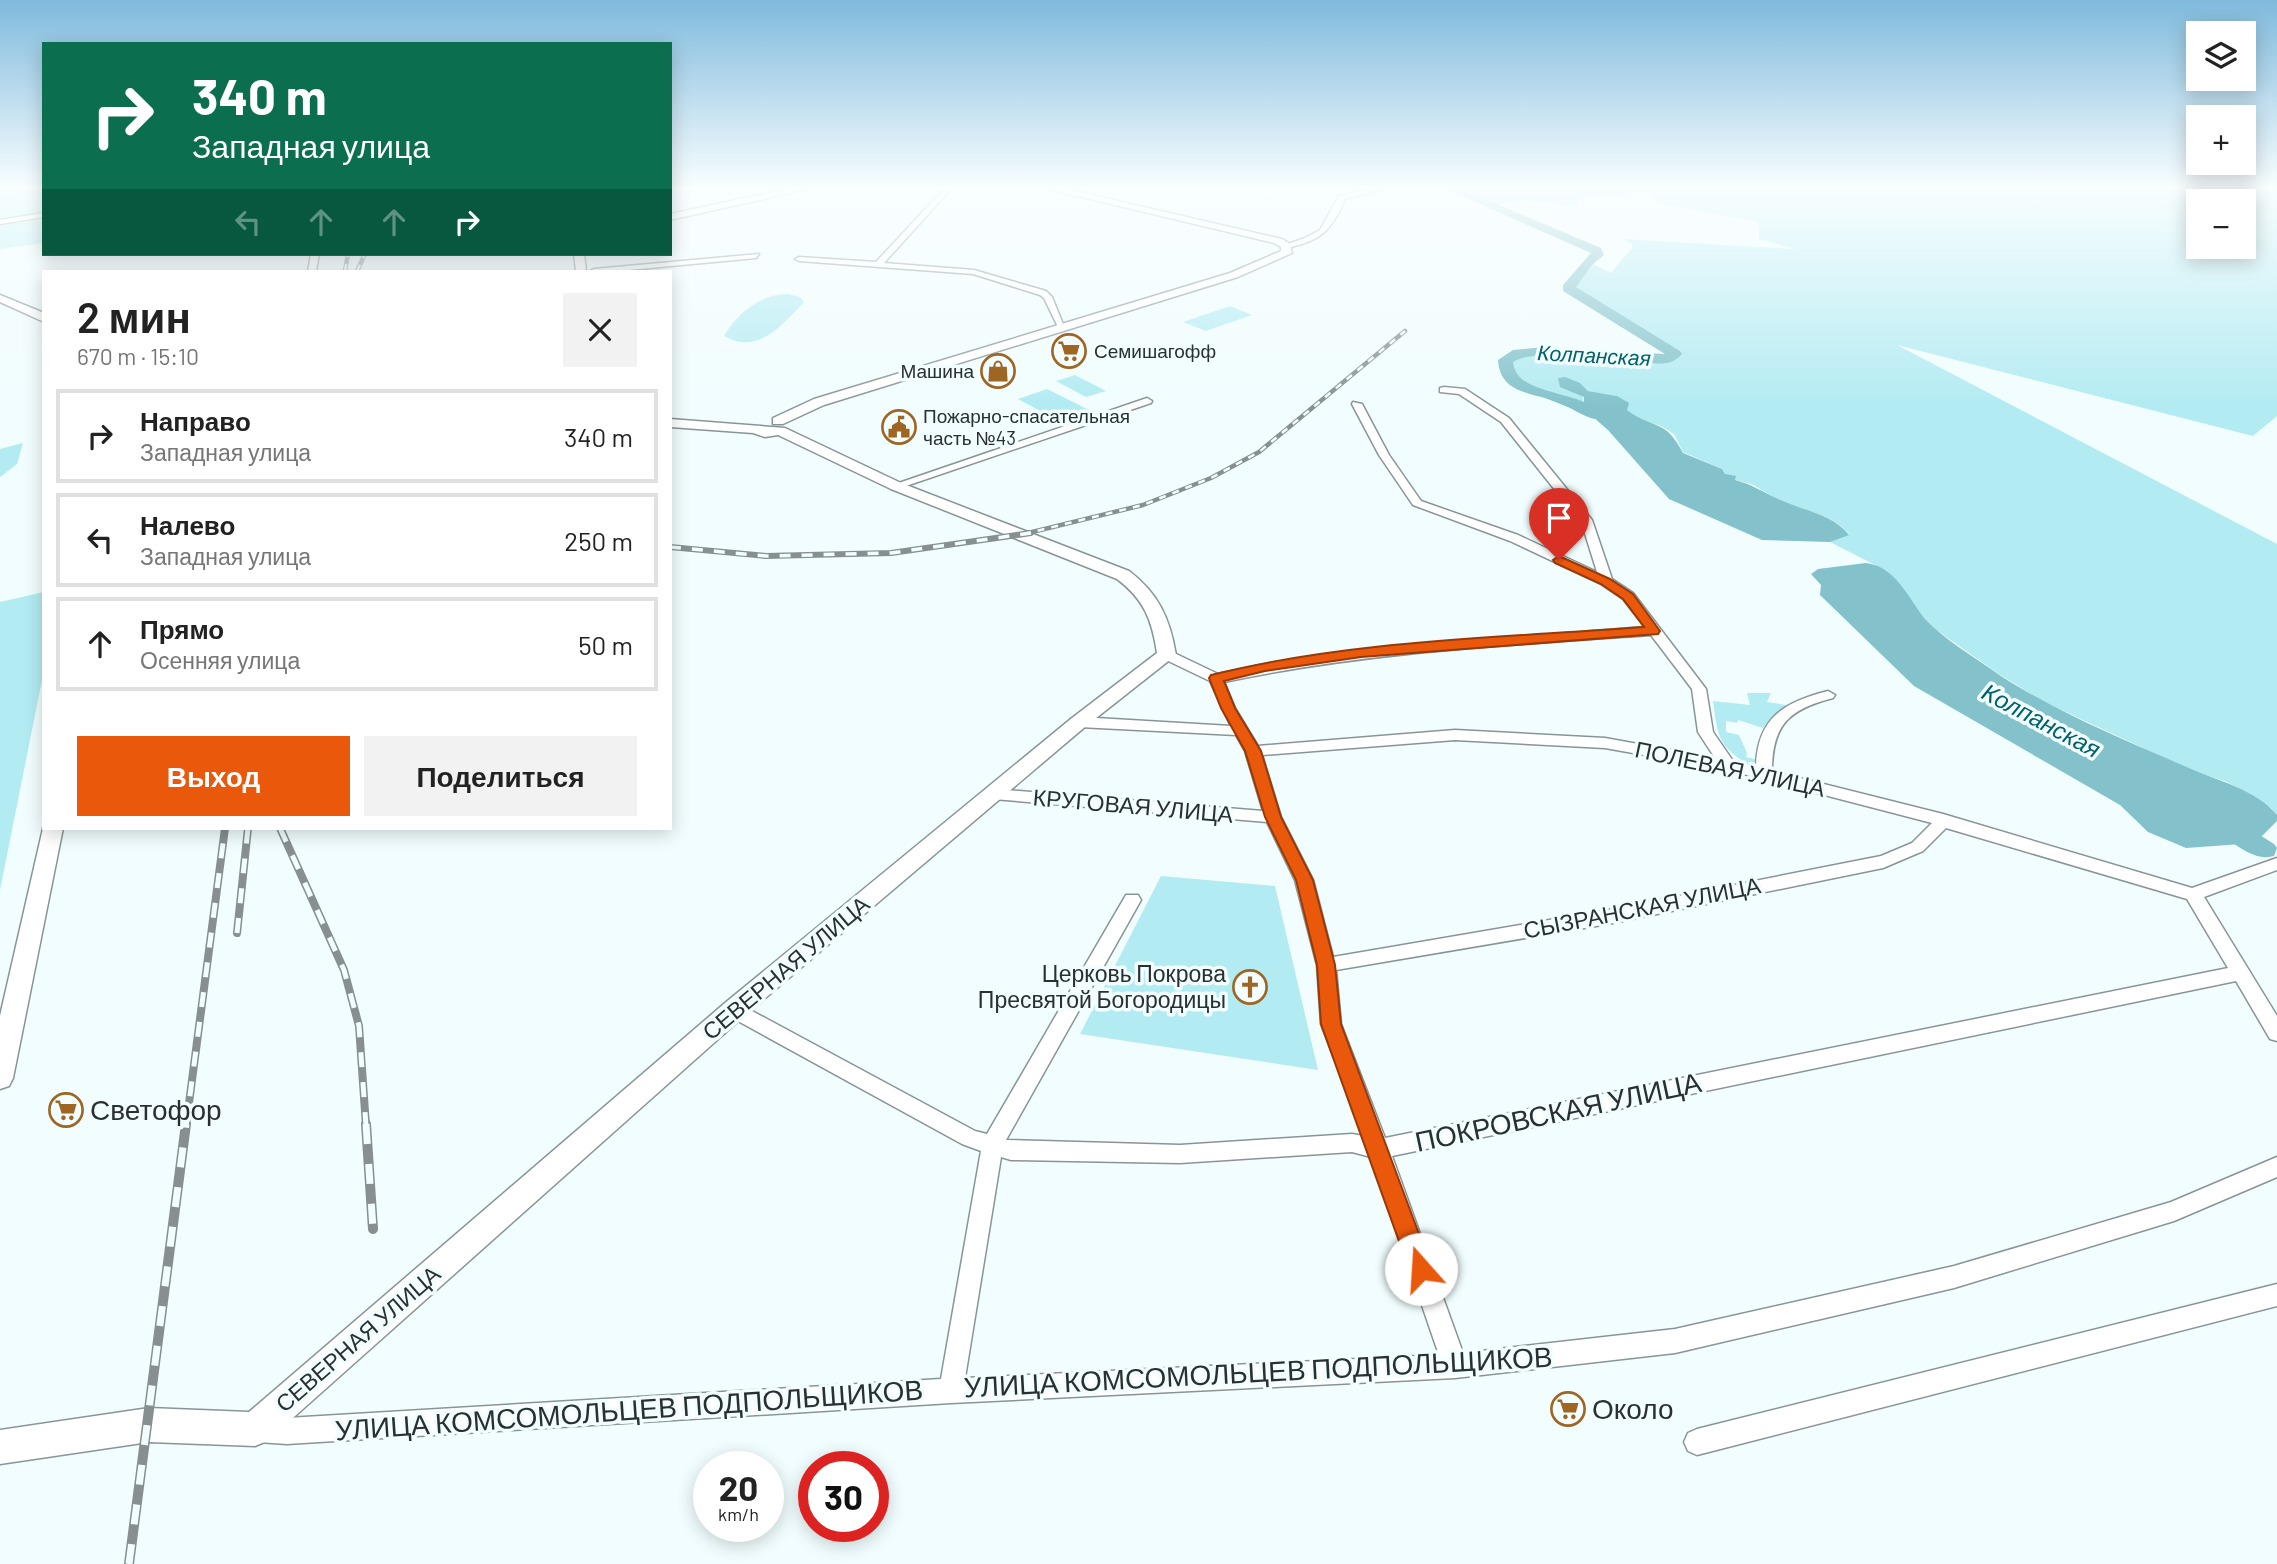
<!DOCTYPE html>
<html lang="ru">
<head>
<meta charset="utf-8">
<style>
	body { margin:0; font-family:Barlow,sans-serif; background:#f2f2f2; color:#222; height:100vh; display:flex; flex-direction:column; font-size:26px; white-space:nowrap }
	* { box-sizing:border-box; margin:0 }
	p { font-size:23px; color:#767676 }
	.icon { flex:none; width:38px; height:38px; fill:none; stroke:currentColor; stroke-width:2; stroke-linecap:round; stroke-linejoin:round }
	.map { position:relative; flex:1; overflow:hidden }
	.sheet { position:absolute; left:42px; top:270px; width:630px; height:560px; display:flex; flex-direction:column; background:#fff; border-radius:0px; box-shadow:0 4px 18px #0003 }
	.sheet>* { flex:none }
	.guide { position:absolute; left:42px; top:42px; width:630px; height:214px; border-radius:0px; box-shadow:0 4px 18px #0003; background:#0b6e4f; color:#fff; overflow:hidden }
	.fabs { position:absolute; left:2186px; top:21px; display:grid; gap:14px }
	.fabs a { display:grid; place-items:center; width:70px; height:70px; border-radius:0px; background:#fff; box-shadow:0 4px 18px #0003; font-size:35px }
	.speed { position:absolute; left:693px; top:1451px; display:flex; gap:14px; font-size:35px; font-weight:700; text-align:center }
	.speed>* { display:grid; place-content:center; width:91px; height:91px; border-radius:50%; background:#fff; box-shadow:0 4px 18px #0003; line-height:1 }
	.speed small { font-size:18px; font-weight:400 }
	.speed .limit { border:10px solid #d22; background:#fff; color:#111 }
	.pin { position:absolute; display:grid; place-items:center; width:60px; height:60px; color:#fff; margin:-72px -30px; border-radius:50% 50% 50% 0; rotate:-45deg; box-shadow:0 0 7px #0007 }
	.pin .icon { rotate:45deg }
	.me { position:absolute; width:77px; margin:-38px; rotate:341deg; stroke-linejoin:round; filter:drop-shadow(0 0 5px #0008) }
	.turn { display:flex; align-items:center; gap:24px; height:147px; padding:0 35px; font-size:32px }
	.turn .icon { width:91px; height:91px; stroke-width:2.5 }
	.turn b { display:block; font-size:49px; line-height:60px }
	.lanes { display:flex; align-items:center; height:66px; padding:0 35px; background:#0003; justify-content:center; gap:35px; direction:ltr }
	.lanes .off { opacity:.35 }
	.round { display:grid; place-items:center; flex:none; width:74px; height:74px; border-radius:0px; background:#f2f2f2 }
	.headline { display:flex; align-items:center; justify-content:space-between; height:119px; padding:0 35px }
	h1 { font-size:42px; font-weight:600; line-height:52px }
	.primary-button { display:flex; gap:14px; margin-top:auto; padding:14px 35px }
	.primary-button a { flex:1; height:80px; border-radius:0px; background:#ea580c; color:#fff; font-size:28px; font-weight:600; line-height:80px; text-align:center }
	.primary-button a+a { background:#f2f2f2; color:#222 }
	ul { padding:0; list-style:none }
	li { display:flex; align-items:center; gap:21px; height:94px; margin:0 14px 10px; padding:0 21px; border:4px solid #e0e0e0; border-radius:0px }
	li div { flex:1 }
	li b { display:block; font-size:26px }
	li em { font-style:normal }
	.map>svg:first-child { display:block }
	.green { fill:#b2ebf2; fill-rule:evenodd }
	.water { fill:#83c2ca }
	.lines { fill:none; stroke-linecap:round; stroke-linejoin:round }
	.river { fill:#83c2ca; fill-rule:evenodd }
	.street-casing { stroke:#889597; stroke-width:3 }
	.secondary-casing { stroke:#889597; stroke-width:3 }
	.street { fill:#fff; fill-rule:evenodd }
	.secondary { fill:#fff; fill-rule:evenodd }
	.rail-far3-casing { stroke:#878f90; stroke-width:4.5 }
	.rail-far2-casing { stroke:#878f90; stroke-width:6 }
	.rail-far1-casing { stroke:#878f90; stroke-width:8 }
	.rail-casing { stroke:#878f90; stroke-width:10 }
	.rail-far3 { stroke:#f1fdfe; stroke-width:2.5; stroke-dasharray:7; stroke-linecap:butt }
	.rail-far2 { stroke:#f1fdfe; stroke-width:3.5; stroke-dasharray:11; stroke-linecap:butt }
	.rail-far1 { stroke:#f1fdfe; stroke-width:5; stroke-dasharray:15; stroke-linecap:butt }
	.rail { stroke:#f1fdfe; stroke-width:7; stroke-dasharray:20; stroke-linecap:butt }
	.route { fill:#ea580c; stroke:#983908; stroke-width:2 }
	.labels { text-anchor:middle; stroke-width:7; stroke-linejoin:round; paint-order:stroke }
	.far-poi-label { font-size:19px; fill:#2a3030; stroke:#f1fdfe; text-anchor:start }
	.far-water-label { font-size:21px; font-style:italic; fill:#016069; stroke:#f1fdfe }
	.street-label { font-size:23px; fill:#2a3030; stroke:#f1fdfe }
	.poi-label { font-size:23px; fill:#2a3030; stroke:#f1fdfe; text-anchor:end }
	.water-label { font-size:24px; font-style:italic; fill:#016069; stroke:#f1fdfe }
	.near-poi-label { font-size:28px; fill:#2a3030; stroke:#f1fdfe; text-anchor:start }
	.near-street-label { font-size:28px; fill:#2a3030; stroke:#f1fdfe }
</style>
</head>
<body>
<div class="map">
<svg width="2277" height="1564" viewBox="0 0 2277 1564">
	<rect width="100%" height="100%" fill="#f1fdfe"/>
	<g class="green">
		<polygon points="16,189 44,189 44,212 0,219 0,191"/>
		<polygon points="1462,189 1643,189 1650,193 1582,197 1572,207 1553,202 1518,201 1496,205"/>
		<path d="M1649,189H2277V416L2253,436L1897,345L2277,544V815L2271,808L2227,782L2191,770L2044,702L1999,674L1932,627L1887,571L1830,542L1849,534C1831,512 1799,510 1775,498C1767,494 1759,487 1751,484C1740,480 1728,481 1722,469L1683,452L1674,434L1661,426L1639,419L1627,410L1617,396L1588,391L1580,383L1584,403H1578L1542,395L1511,380L1505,367V360C1529,339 1570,357 1597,359C1608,359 1619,356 1630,357C1645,358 1660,362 1674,357L1675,353L1568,288L1588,262L1611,273L1632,248V244L1623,239L1795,249L1759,239V222L1658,203ZM2198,201H2244V247H2198Z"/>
		<polygon points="44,219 44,243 0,249 0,226"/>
		<path d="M788,294L800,297L804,302C783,324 758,356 724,336C738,312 761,294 788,294Z"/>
		<polygon points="1230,306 1252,315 1206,331 1183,322"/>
		<polygon points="1075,375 1106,391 1086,397 1056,381"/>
		<polygon points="1047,389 1093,412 1063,423 1018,399"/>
		<polygon points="23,443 17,464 0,477 0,449"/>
		<polygon points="44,592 44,670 0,890 0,602"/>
		<path d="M1747,693H1771L1767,702L1786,705L1763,728L1738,720L1737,723L1726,721V732L1739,735L1747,753L1746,757L1758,760L1749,765C1717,745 1718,736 1713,701L1750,705Z"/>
		<polygon points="1161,876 1275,886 1318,1070 1080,1034"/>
	</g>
	<g class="water">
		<path d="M1565,377L1580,383L1588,391L1617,396L1629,403L1627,410C1654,430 1665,418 1683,453L1722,469L1725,474L1736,476L1735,480C1751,484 1761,491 1776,498C1800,510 1832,513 1849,535L1830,542L1762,540L1669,499L1608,430L1593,417L1543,397L1542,395L1584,403V397L1560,387L1558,378Z"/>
		<path d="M1866,563C1900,567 1910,606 1933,627C1952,644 1977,659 1998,674C2056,712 2124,740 2189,768C2218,781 2255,789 2277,815V821L2255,843L2186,848L2148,832L2120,805L1914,686L1820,595L1821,585L1811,574L1818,569Z"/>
	</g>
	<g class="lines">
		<g class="river">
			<path d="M1446,189H1461L1601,248L1604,255L1592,265L1576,287L1680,351L1682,354C1668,371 1646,360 1626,360C1617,360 1608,363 1599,363C1570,364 1540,347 1513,362C1516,397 1580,389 1602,414L1594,419C1582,416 1571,407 1559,403C1534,392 1500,395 1498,360L1513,350L1544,347L1597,355L1626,352L1665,354L1563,291V285L1591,253Z"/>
			<path d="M2227,817L2236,820L2274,844L2277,848L2274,856C2254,862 2234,843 2218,832L2214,826L2218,820Z"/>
		</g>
		<g class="street-casing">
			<g id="street">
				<polygon points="0,189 7,189 0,192"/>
				<polygon points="944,189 951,189 884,263 974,270 1046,291 1052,297 1065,329 1059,329 1044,298 1040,295 973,274 799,261 795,259 799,257 876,262"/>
				<path d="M1371,189H1384L1345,199C1331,232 1320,241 1286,248L1282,246L1305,238L1320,230L1339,196Z"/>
				<polygon points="44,213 44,217 0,224 0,220"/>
				<polygon points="311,254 319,254 316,271 308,271"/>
				<polygon points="759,254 756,258 618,271 590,271 594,269"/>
				<path d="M1444,387L1465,389L1509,418L1592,520L1612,579L1633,593L1706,689L1713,732L1733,761L1756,767C1757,718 1784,702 1828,691L1835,695L1833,698C1790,709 1772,724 1772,771L1943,814L2192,888L2277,858V870L2204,897L2277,1016V1041L2270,1039L2236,981L1392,1156L1463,1353L1675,1329L1954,1266L2171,1202L2277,1157V1177L2174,1221L1954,1288L1675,1353L1455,1378L951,1403L287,1444L257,1442L248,1438L244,1429L248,1420L257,1416L287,1418L941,1379L981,1151L962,1144L727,1015L724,1010L727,1005L734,1002L741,1005L975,1131L987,1134L1126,895H1138L1141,900L1006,1140L1180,1145L1352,1134L1364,1136L1321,1024L1317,965L1295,880L1267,822L993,799L985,794L993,789L1263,811L1245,751L1236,735L1079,727L1072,722L1079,717L1231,726L1210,681L1162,658L1160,655L1162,652H1172L1218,674L1270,663L1379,648L1645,627L1623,599L1601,584L1510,541L1413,505L1379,455L1352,404L1353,402L1362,404L1389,455L1421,501L1518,535L1597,572L1582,524L1501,422L1459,394L1440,392V388ZM1651,635L1692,689L1698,732L1715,758L1605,738L1455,730L1258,746L1235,708L1224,682C1365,652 1508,645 1651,635ZM1455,740L1605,748L1728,770L1932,823L1912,843L1881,856L1608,910L1333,957L1313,880L1281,817L1262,755ZM1946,828L2187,899L2228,968L1385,1138L1341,1024L1336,970L1608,924L1883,868L1923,851ZM1352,1152L1371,1157L1439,1355L965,1378L1001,1157L1011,1160L1180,1163Z"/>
				<polygon points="1147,398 1152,401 1151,403 900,488 890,486"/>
				<polygon points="2277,1284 2277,1306 1697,1455 1688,1451 1684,1442 1688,1433 1697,1429"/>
			</g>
		</g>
		<g class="secondary-casing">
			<g id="secondary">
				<polygon points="788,189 808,189 670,220 670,214"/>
				<polygon points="1048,189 1066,189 1282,239 1290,244 1292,253 1238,277 824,405 783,424 773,424 773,418 814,399 1230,273 1281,251 1281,247 1274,243"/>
				<polygon points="574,254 584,254 586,271 576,271"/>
				<polygon points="0,295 44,313 44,322 0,302"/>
				<path d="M670,419L785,428L901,483L1129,571C1159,594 1170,619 1176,655L1086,726L743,1017L267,1441L255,1446L149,1442L0,1464V1430L149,1408L249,1412L725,1003L1072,718L1157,653C1152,620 1144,599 1117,579L891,489L778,435L765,437L753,433L670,427Z"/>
				<polygon points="44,824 44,828 63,828 13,1078 9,1086 0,1089 0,1016"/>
			</g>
		</g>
		<use href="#street" class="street"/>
		<use href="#secondary" class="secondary"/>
		<g class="rail-far3-casing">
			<g id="rail-far3">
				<polyline points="345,271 348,254"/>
				<polyline points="357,271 365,254"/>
				<polyline points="1024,534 1143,505 1211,478 1259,452 1405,331"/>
			</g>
		</g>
		<g class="rail-far2-casing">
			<polyline id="rail-far2" points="670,547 766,556 891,553 1031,533"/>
		</g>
		<g class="rail-far1-casing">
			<g id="rail-far1">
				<polyline points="280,828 344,970 359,1026 366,1126"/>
				<polyline points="237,933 248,828"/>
				<polyline points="186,1126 225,828"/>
			</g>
		</g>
		<g class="rail-casing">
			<g id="rail">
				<polyline points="366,1124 373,1229"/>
				<polyline points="129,1564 186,1124"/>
			</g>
		</g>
		<use href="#rail-far3" class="rail-far3"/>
		<use href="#rail-far2" class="rail-far2"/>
		<use href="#rail-far1" class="rail-far1"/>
		<use href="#rail" class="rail"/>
	</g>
	<linearGradient id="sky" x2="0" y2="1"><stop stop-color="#7fbadc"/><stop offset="0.46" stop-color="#f9feff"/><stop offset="1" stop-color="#f9feff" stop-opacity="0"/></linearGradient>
	<rect width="2277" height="408" fill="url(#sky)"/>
	<path class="route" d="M1559,556L1610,579L1633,594L1660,631L1658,634L1361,657L1265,671L1224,681L1235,708L1261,751L1281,817L1313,880L1335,965L1341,1024L1432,1269L1429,1277L1421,1280L1413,1277L1409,1269L1321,1024L1317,965L1296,880L1265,817L1245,751L1221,708L1209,678L1211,675C1352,640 1500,638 1644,627L1623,599L1601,584L1555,563L1553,560Z"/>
	<defs>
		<g id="supermarket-ring" transform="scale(1.75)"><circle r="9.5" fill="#f1fdfe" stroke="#9e6523" stroke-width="1.5"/><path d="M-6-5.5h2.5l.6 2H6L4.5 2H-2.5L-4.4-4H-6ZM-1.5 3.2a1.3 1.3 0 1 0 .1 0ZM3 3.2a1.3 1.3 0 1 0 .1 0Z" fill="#9e6523"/></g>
		<g id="shop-ring" transform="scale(1.75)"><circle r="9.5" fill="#f1fdfe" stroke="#9e6523" stroke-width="1.5"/><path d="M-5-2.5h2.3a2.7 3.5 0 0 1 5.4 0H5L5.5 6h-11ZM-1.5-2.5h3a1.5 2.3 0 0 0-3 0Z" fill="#9e6523"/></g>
		<g id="civic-ring" transform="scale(1.75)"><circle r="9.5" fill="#f1fdfe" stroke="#9e6523" stroke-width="1.5"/><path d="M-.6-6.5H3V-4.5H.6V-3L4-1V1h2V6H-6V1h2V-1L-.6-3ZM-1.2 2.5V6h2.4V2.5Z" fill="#9e6523"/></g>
		<g id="church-ring" transform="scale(1.75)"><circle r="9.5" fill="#f1fdfe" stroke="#9e6523" stroke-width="1.5"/><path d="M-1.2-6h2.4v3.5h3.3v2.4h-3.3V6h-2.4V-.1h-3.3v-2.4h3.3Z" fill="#9e6523"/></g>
	</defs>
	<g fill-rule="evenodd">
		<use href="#supermarket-ring" x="1069" y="351"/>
		<use href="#shop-ring" x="998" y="371"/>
		<use href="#civic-ring" x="899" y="427"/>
		<use href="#church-ring" x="1250" y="987"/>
		<use href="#supermarket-ring" x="66" y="1110"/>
		<use href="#supermarket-ring" x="1568" y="1409"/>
	</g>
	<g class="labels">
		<g class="far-poi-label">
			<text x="1094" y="358">Семишагофф</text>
			<text x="974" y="378" text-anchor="end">Машина</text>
			<text x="923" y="423">Пожарно-спасательная<tspan x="923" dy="22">часть №43</tspan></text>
		</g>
		<g class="far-water-label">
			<text transform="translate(1594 356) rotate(3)" y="7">Колпанская</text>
		</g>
		<g class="street-label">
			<text transform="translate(1730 769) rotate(12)" y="8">ПОЛЕВАЯ УЛИЦА</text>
			<text transform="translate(1133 806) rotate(5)" y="8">КРУГОВАЯ УЛИЦА</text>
			<text transform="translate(1642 908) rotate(-11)" y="8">СЫЗРАНСКАЯ УЛИЦА</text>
			<text transform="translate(786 968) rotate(-40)" y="8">СЕВЕРНАЯ УЛИЦА</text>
			<text transform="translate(358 1339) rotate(-41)" y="8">СЕВЕРНАЯ УЛИЦА</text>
		</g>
		<g class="poi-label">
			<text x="1226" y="982">Церковь Покрова<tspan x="1226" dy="26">Пресвятой Богородицы</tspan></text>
		</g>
		<g class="water-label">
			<text transform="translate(2041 721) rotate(28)" y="8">Колпанская</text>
		</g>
		<g class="near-poi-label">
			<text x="90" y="1120">Светофор</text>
			<text x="1592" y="1419">Около</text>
		</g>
		<g class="near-street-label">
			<text transform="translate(1558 1112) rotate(-12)" y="10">ПОКРОВСКАЯ УЛИЦА</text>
			<text transform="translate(1258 1372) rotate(-3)" y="10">УЛИЦА КОМСОМОЛЬЦЕВ ПОДПОЛЬЩИКОВ</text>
			<text transform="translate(629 1410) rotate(-4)" y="10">УЛИЦА КОМСОМОЛЬЦЕВ ПОДПОЛЬЩИКОВ</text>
		</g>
	</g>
</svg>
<div class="fabs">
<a><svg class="icon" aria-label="layers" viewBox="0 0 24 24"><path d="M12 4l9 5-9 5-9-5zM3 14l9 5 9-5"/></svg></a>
<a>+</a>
<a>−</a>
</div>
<div class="speed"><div>20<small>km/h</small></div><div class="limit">30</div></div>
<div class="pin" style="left:1559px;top:560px;background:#d93025"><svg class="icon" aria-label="arrive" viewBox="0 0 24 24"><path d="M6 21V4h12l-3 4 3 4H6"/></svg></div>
<svg class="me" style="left:1421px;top:1269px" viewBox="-20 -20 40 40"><circle r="19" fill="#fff"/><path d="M0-13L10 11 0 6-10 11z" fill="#ea580c"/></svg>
<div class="guide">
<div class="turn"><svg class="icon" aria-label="right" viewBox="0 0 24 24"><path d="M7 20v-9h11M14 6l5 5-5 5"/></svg><div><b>340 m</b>Западная улица</div></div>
<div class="lanes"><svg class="icon off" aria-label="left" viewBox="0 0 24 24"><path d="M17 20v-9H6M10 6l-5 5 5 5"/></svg><svg class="icon off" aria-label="ahead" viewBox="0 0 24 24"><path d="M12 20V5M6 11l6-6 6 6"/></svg><svg class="icon off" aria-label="ahead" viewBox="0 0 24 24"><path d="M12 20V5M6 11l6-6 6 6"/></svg><svg class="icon" aria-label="right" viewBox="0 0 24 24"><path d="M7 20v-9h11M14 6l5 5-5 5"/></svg></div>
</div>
<section class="sheet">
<div class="headline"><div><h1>2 мин</h1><p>670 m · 15:10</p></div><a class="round"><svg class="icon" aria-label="close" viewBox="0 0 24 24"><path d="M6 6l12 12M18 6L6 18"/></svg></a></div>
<ul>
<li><svg class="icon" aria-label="right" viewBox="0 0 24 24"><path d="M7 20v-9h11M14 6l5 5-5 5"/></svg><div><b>Направо</b><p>Западная улица</p></div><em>340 m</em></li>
<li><svg class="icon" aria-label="left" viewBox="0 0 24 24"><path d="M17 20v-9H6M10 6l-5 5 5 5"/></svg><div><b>Налево</b><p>Западная улица</p></div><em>250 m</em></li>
<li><svg class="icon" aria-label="ahead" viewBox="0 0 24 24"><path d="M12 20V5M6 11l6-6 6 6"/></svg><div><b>Прямо</b><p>Осенняя улица</p></div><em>50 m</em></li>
</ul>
<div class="primary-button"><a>Выход</a><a>Поделиться</a></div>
</section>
</div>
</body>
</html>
